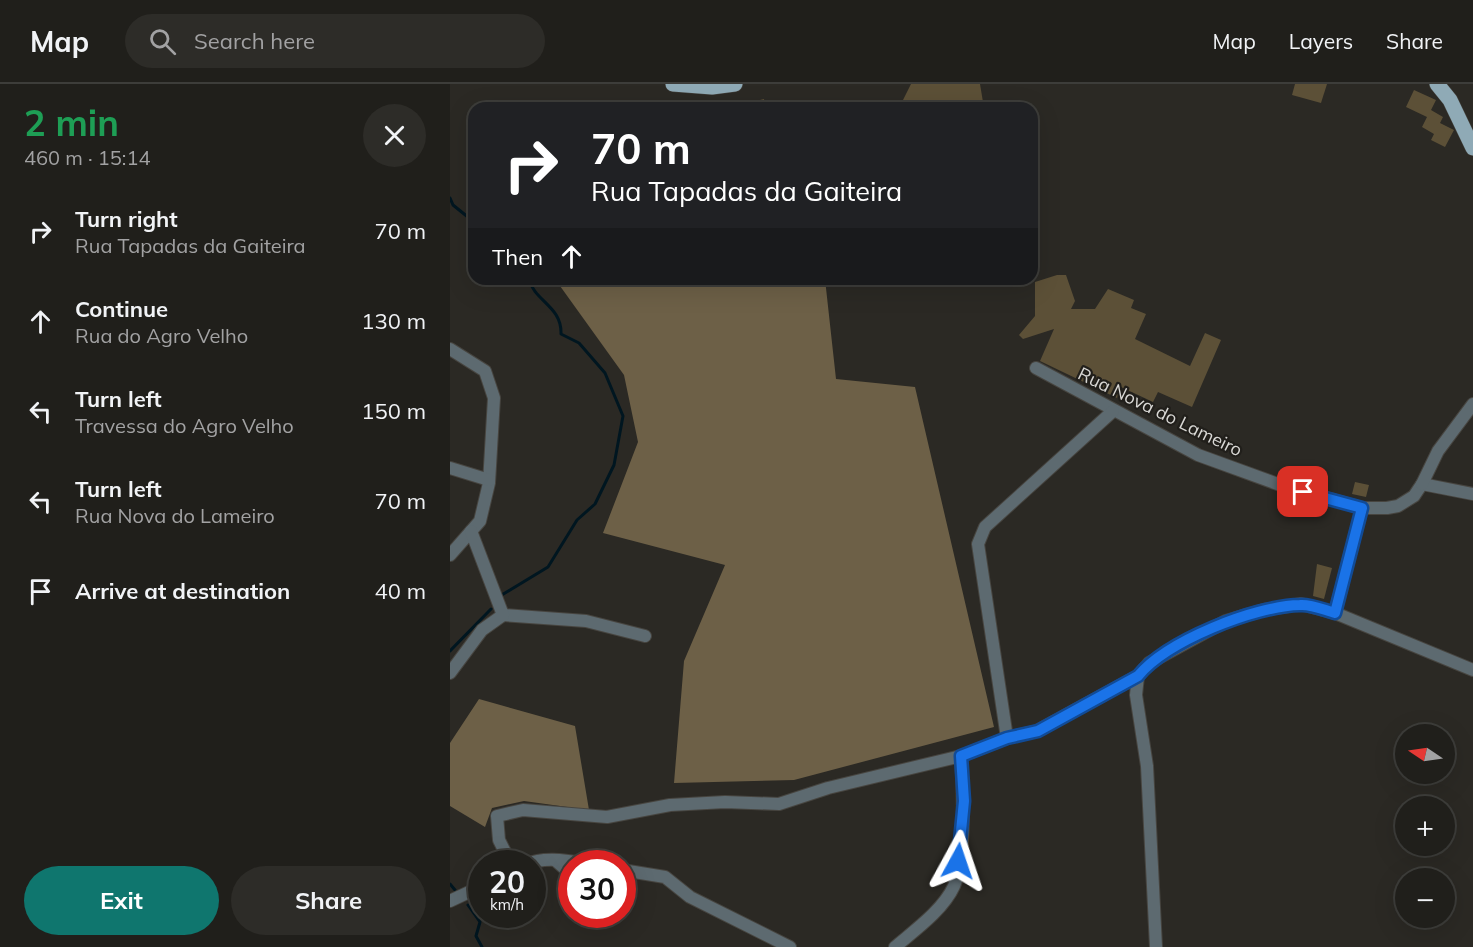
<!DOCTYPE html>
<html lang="en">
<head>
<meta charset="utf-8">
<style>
	body { margin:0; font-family:Mulish,sans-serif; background:#2d2c28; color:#f1f3f6; height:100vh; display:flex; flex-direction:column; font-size:22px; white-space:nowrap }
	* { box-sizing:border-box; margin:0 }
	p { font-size:20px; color:#a2a2a3 }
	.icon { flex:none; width:33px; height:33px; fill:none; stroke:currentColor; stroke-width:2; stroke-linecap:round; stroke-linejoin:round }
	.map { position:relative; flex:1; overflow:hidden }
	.drawer { display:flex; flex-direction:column; background:#201f1b; width:450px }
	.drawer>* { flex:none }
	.top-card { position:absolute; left:18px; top:18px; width:570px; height:183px; border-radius:18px; box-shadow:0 6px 24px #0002,0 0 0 2px #3d3d3a; background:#202124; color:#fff; overflow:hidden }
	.needle { width:39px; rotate:283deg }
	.controls { position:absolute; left:945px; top:640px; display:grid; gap:12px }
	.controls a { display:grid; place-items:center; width:60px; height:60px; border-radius:50%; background:#201f1b; box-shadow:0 6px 24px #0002,0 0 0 2px #3d3d3a; font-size:30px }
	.speed { position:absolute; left:18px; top:766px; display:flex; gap:12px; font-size:30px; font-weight:700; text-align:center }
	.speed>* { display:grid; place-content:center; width:78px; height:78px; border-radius:50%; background:#201f1b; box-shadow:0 6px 24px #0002,0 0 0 2px #3d3d3a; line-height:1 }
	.speed small { font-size:15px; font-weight:400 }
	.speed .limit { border:9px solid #d22; background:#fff; color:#111 }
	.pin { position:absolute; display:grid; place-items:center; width:51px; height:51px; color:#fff; margin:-26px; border-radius:12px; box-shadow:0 3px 9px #0006 }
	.me { position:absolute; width:66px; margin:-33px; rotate:5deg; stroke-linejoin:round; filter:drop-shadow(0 0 4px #0008) }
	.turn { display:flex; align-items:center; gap:21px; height:126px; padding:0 24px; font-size:27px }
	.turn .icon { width:78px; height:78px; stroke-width:2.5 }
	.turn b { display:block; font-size:42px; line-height:51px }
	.then { display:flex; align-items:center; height:57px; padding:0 24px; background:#0003; gap:12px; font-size:22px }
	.round { display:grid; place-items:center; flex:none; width:63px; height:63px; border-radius:32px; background:#2d2c28 }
	.headline { display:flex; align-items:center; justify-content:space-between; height:102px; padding:0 24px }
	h1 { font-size:36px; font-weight:700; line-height:45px; color:#1e9e55 }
	.primary-button { display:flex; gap:12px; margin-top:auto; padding:12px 24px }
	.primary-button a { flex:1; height:69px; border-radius:36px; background:#0f766e; color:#fff; font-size:24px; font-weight:700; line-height:69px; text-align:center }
	.primary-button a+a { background:#2d2c28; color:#f1f3f6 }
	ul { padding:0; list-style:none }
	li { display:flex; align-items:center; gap:18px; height:90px; padding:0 24px }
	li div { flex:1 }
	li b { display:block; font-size:22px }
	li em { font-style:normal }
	header { display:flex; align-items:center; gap:36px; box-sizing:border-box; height:84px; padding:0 30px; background:#201f1b; border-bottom:2px solid #3d3d3a }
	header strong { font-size:28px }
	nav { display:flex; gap:33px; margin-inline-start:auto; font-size:21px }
	.search { width:420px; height:54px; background:#2d2c28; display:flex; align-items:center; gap:15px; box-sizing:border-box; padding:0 21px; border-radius:33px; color:#a2a2a3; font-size:22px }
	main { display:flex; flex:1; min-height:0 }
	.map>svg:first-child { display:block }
	.forest { fill:#6d6047 }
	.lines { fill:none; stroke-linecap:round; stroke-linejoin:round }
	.stream { stroke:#001620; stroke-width:3 }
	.building { fill:#5c5037 }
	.minor-casing { stroke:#474540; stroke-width:14 }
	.major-casing { stroke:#474540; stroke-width:16 }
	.minor { stroke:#5d6a70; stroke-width:12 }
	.major { stroke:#8faab6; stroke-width:15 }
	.route-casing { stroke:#114b97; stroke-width:15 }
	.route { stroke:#1a73e8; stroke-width:10 }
	.labels { text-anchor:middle; stroke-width:4.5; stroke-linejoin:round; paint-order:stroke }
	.street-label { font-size:18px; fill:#d9d8d5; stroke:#211f1b }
</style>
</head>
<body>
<header>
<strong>Map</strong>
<div class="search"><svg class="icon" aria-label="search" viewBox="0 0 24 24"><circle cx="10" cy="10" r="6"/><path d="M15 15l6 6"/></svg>Search here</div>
<nav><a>Map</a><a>Layers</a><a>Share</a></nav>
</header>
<main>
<section class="drawer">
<div class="headline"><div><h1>2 min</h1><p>460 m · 15:14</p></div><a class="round"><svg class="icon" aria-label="close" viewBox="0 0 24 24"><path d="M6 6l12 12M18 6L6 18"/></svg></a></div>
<ul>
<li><svg class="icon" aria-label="right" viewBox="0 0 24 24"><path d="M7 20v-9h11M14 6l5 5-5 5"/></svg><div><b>Turn right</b><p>Rua Tapadas da Gaiteira</p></div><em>70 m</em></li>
<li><svg class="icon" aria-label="ahead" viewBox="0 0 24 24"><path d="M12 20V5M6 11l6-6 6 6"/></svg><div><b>Continue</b><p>Rua do Agro Velho</p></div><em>130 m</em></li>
<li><svg class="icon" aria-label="left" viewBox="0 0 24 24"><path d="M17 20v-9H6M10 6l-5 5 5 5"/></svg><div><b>Turn left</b><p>Travessa do Agro Velho</p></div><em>150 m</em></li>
<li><svg class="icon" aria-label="left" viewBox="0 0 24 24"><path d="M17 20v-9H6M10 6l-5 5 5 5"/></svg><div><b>Turn left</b><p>Rua Nova do Lameiro</p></div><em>70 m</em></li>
<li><svg class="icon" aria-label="arrive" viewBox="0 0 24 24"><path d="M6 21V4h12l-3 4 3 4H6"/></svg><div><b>Arrive at destination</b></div><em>40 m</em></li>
</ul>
<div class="primary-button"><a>Exit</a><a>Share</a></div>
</section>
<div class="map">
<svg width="1023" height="863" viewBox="0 0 1023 863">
	<rect width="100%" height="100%" fill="#2b2924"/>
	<g class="forest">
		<polygon points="105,195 375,195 386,295 465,303 544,643 344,696 224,699 234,577 275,481 153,449 188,358 174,291"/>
		<polygon points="29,615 125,642 139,726 74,717 42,724 35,743 0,722 0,659"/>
	</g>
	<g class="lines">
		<g class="stream">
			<polyline points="0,114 3,121 24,138"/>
			<path d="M50,512L98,483L127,436L145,420L164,381L173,332L155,289L129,259L111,250C112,222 84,217 79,195"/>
			<polyline points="0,567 41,525"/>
			<polyline points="0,800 5,806"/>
			<polyline points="18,821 30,838 26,852 32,863"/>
		</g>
	</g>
	<g class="building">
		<polygon points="461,0 530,0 534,24 449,24"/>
		<polygon points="845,0 877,0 871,19 842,11"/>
		<polygon points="964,6 986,16 981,26 993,33 990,39 1004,46 995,63 981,56 984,50 972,43 977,33 956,23"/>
		<polygon points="314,15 315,24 290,24 290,21"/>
		<polygon points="607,191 616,191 625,217 621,225 645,225 658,205 684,216 681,224 696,230 685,255 740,282 755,249 771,256 742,323 708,308 703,318 671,303 667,314 590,277 604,245 573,255 569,251 585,232 585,198"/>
		<polygon points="905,398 919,401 916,413 902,410"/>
		<polygon points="867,480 882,484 874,515 863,512"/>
	</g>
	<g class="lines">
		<g class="minor-casing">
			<g id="minor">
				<polyline points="0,265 35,287 44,314 39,399 30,437 0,471"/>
				<polyline points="586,284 748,371 833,402 912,424 937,424 948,422 964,412 972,400 1023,410"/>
				<polyline points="0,384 39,396"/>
				<polyline points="972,400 988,367 1023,320"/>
				<polyline points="885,529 912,424"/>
				<polyline points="53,531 136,537 195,552"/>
				<polyline points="0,589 32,546 53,531 21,447"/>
				<polyline points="557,654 528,460 535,443 663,327"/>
				<polyline points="105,776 122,791"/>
				<polyline points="61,780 49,756 47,732 73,726 157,733 220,721 275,718 329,720 378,704 511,672 557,654 587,647 688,592"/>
				<path d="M77,780C95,772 119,777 139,780"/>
				<polyline points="172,786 215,793 240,813 340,863"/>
				<polyline points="0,817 32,802"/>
				<polyline points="159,831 160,832"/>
				<path d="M445,863C465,846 493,826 504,802C516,776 513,702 511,672"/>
				<polyline points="706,863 697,682 686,611 688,592 699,579 776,537 814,526 851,520 885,529 1023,586"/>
			</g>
		</g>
		<g class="major-casing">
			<g id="major">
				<polyline points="223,0 262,3 285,0"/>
				<polyline points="987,0 1000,16 1023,64"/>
			</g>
		</g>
		<use href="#minor" class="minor"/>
		<use href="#major" class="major"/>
	</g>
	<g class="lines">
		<g class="route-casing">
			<path id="route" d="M508,777L514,717L511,672L557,654L588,647L688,592C717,557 804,522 850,521C861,520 874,526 885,529L912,424L853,408"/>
		</g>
		<use href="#route" class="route"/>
	</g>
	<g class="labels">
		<g class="street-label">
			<text transform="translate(710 328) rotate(26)" y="6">Rua Nova do Lameiro</text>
		</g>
	</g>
</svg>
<div class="controls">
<a><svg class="needle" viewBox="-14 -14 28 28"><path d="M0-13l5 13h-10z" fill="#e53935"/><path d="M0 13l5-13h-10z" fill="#a2a2a3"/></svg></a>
<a>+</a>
<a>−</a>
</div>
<div class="speed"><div>20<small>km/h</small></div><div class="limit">30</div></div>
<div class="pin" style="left:853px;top:408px;background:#d93025"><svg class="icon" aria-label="arrive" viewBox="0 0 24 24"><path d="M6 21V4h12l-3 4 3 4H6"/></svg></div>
<svg class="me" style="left:508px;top:777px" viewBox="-20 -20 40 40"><path d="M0-17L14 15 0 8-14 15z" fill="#1a73e8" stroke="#fff" stroke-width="4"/></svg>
<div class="top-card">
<div class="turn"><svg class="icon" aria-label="right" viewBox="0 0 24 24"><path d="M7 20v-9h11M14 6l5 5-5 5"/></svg><div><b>70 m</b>Rua Tapadas da Gaiteira</div></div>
<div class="then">Then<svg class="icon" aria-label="ahead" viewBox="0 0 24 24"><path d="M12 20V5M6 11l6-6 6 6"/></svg></div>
</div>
</div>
</main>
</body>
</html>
